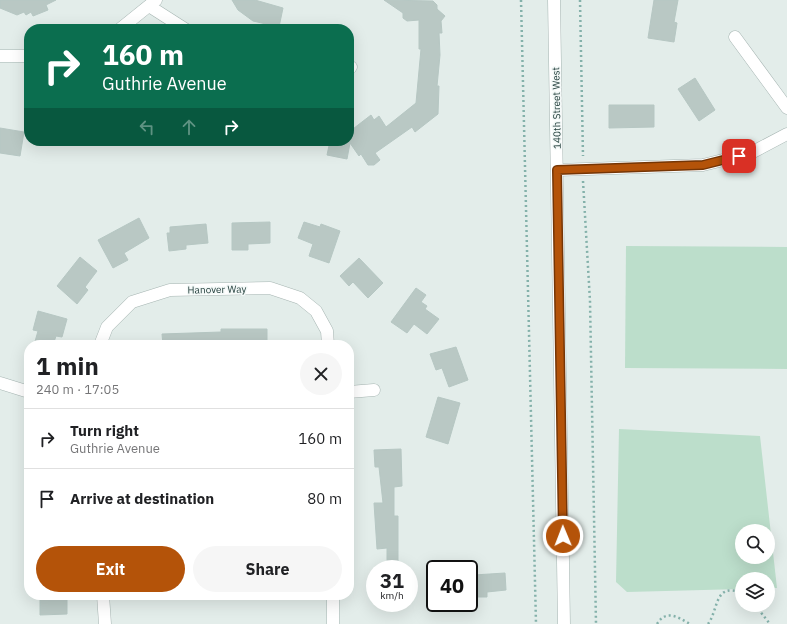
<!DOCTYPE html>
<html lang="en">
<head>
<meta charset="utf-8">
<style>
	body { margin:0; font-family:"IBM Plex Sans",sans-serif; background:#f6f6f6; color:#202124; height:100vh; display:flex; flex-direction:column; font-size:15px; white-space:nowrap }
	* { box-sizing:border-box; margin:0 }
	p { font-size:13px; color:#757577 }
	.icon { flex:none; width:22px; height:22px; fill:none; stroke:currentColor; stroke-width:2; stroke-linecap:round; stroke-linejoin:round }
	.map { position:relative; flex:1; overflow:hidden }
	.details { position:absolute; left:24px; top:340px; width:330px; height:260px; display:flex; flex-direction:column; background:#fff; border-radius:16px; box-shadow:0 4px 16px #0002 }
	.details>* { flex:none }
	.top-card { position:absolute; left:24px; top:24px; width:330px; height:122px; border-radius:16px; box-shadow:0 4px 16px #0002; background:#0b6e4f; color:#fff; overflow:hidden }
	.buttons { position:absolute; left:735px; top:524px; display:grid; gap:8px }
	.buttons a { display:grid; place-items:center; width:40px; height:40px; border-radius:50%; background:#fff; box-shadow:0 4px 16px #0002; font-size:20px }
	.speed { position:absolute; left:366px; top:560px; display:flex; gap:8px; font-size:20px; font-weight:700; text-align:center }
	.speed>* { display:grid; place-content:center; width:52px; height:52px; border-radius:50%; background:#fff; box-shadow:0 4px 16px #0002; line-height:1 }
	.speed small { font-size:10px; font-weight:400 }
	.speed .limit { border:2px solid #111; border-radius:6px; background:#fff; color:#111 }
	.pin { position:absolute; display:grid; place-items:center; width:34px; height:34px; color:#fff; margin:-17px; border-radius:8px; box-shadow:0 2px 6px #0006 }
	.me { position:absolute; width:44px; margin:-22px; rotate:359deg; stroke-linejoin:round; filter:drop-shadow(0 0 3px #0008) }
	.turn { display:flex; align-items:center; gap:14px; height:84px; padding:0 12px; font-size:18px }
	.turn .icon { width:52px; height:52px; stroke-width:2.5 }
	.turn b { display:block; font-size:28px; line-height:34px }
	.lanes { display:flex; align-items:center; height:38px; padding:0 12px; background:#0003; justify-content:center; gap:20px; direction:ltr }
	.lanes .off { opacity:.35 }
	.round { display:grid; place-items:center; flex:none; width:42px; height:42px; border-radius:21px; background:#f6f6f6 }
	.overview { display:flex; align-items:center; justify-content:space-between; height:68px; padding:0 12px }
	h1 { font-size:24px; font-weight:800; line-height:30px }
	.primary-button { display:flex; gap:8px; margin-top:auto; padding:8px 12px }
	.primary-button a { flex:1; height:46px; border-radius:24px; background:#b45309; color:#fff; font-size:16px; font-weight:800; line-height:46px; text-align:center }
	.primary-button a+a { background:#f6f6f6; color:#202124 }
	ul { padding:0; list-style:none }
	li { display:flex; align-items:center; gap:12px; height:60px; padding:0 12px; border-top:1px solid #e0e0e0 }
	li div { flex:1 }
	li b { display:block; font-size:15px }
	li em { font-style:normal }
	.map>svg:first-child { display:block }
	.green { fill:#bcdecb; fill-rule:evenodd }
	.building { fill:#b9c8c4; stroke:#b6c7c3 }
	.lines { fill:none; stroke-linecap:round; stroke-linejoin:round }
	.minor-casing { stroke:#a6b5b2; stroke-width:13 }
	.path { stroke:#84b1aa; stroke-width:2.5; stroke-dasharray:2 3; stroke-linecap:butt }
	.minor { stroke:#fff; stroke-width:12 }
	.route-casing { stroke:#753606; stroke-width:10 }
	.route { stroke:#b45309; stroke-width:7 }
	.labels { text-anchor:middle; stroke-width:3; stroke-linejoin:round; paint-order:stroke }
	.street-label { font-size:10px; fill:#233f3c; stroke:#f4f9f8 }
</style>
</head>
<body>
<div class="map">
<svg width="787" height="624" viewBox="0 0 787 624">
	<rect width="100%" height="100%" fill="#e3edea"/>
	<g class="green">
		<polygon points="626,246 787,247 787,369 625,368"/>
		<path d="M619,429L760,436L777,588H768V579H742V589L627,592L616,582ZM742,531H768V557H742Z"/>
	</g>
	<g class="building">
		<polygon points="0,0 56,0 46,5 48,10 33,16 31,12 26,15 24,12 17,15 0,8"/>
		<polygon points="232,0 255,0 283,8 279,27 253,21 238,10"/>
		<polygon points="384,0 433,1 437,5 437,9 445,16 441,21 442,33 439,33 440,55 437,86 439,86 438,114 415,132 412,127 375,153 380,160 374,165 368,165 361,154 359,156 350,143 347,159 327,155 330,141 349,141 349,132 371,115 374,120 379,116 386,127 416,103 421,49 419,49 419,20 407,21 403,18 403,13"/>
		<polygon points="654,0 678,0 674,22 677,23 674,42 648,38"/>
		<polygon points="695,78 715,110 699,121 678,89"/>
		<polygon points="609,105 654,105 654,127 609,128"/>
		<polygon points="0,128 24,132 20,156 0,153"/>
		<polygon points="139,218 149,238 124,253 128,260 113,268 98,240"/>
		<polygon points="270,222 270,243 248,244 248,250 232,250 232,223"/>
		<polygon points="304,222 320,227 321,224 340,231 329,263 309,256 313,244 298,238"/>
		<polygon points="206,224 208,243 186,245 186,249 169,251 167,233 170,233 170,227"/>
		<polygon points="80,257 97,271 85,287 88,290 77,304 57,286"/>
		<polygon points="359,258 383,283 368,298 353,282 349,286 340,276"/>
		<polygon points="416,288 426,295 421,302 427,306 425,309 439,319 427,334 414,324 407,333 391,322"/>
		<polygon points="38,311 67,319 62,337 56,336 53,345 34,345 38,331 33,330"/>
		<polygon points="221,329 267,329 267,345 163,345 162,334 221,332"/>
		<polygon points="456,347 468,380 449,387 442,368 436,370 430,354"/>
		<polygon points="438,397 460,403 448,444 426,437"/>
		<polygon points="401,449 402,486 394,487 394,516 398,516 398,569 387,569 387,548 377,549 374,503 383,503 379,467 375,467 374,450"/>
		<polygon points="505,573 506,590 487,592 487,597 472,597 472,582 474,582 474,575"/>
		<polygon points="40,595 67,595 67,614 40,615"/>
	</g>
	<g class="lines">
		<g class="minor-casing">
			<g id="minor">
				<polyline points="554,0 564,624"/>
				<polyline points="149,6 185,29"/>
				<polyline points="120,29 156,0"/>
				<polyline points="735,37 787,108"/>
				<polyline points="0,56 29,56"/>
				<polyline points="349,67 351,67"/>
				<polyline points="557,170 703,165 751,153 787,134"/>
				<polyline points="100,345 107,327 132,302 170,290 270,288 300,298 316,311 327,331 328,345"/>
				<polyline points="0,383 29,392"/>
				<polyline points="349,392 374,390"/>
				<polyline points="103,595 105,624"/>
				<polyline points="333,595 333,624"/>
			</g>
		</g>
		<g class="path">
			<polyline points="521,0 536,624"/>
			<polyline points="580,0 583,156"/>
			<polyline points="583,181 590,301 596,624"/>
			<polyline points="755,605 770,624"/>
			<path d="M657,624C666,609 678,617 690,624"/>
			<path d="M708,624C719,609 714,582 742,593"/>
		</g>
		<use href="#minor" class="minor"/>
	</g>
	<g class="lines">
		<g class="route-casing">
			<polyline id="route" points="563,536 557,170 703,165 739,156"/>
		</g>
		<use href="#route" class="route"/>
	</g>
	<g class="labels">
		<g class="street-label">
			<text transform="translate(556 108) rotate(-91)" y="4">140th Street West</text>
			<text transform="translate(217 289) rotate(-1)" y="4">Hanover Way</text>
		</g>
	</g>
</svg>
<div class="buttons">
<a><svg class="icon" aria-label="search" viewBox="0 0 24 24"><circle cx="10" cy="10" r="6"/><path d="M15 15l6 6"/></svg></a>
<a><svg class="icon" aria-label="layers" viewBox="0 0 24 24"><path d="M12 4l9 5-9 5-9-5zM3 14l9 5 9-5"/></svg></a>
</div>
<div class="speed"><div>31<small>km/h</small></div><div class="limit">40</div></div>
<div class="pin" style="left:739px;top:156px;background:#d93025"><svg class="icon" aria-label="arrive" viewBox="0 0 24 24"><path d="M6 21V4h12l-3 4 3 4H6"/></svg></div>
<svg class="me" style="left:563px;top:536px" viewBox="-20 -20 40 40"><circle r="17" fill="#b45309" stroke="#fff" stroke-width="3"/><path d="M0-11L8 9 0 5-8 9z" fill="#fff"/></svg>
<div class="top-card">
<div class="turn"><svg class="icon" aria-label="right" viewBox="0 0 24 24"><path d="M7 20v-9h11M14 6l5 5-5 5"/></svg><div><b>160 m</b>Guthrie Avenue</div></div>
<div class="lanes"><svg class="icon off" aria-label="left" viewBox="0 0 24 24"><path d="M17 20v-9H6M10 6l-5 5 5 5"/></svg><svg class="icon off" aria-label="ahead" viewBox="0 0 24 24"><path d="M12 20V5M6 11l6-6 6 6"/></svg><svg class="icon" aria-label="right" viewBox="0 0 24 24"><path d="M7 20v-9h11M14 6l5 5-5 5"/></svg></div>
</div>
<section class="details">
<div class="overview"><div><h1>1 min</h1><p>240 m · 17:05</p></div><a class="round"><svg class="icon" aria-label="close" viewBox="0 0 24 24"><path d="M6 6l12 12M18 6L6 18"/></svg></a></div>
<ul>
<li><svg class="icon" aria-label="right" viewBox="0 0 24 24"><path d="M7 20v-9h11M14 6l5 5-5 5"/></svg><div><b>Turn right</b><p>Guthrie Avenue</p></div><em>160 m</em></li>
<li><svg class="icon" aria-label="arrive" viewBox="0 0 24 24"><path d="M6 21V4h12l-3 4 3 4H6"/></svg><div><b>Arrive at destination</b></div><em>80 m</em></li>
</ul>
<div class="primary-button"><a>Exit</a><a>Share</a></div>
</section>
</div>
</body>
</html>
